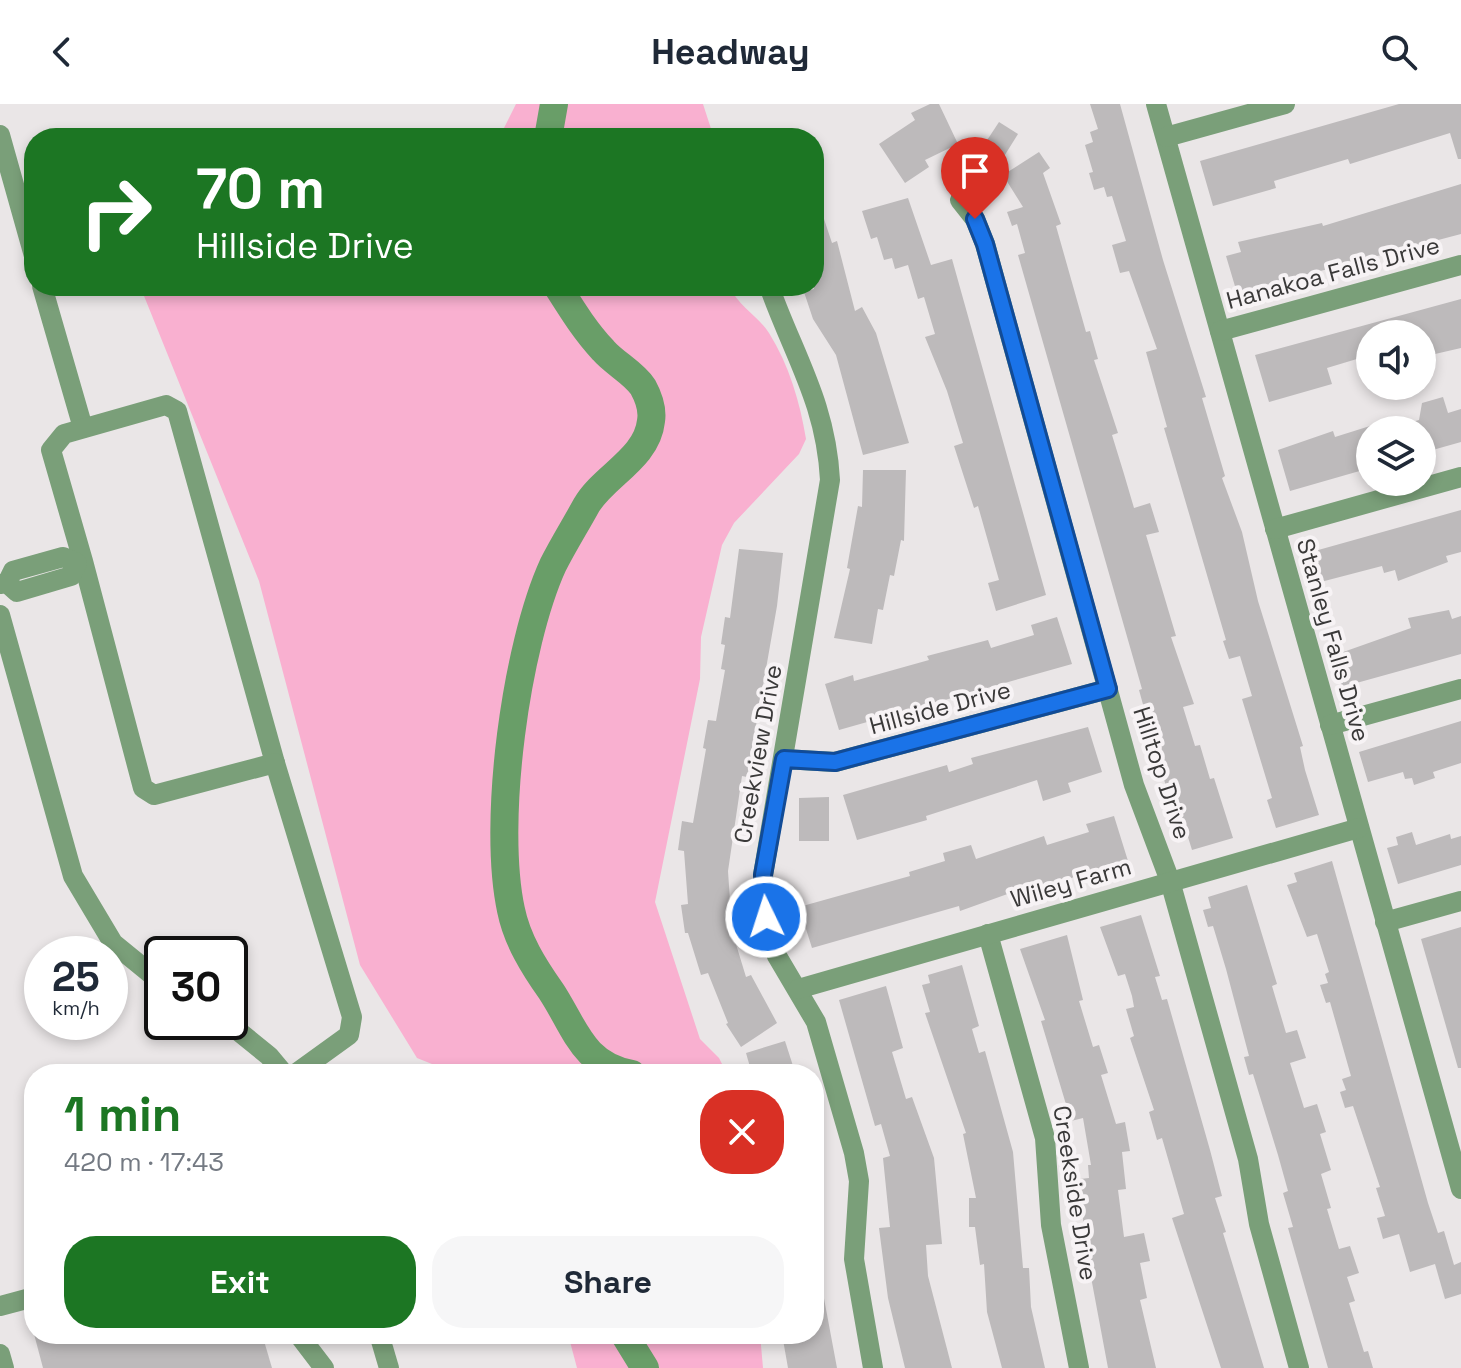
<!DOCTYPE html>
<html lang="en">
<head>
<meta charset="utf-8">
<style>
	body { margin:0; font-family:"Space Grotesk",sans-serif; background:#f6f6f7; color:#1f2937; height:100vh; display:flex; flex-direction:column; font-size:30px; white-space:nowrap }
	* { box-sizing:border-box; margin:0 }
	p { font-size:26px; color:#747a83 }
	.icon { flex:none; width:44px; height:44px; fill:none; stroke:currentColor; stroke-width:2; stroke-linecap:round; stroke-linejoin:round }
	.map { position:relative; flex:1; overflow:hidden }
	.drawer { position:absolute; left:24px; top:960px; width:800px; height:280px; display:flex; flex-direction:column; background:#fff; border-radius:32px; box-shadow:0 4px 12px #0003 }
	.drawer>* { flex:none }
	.banner { position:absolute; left:24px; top:24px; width:800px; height:168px; border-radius:32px; box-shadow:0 4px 12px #0003; background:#1c7623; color:#fff; overflow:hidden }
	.fabs { position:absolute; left:1356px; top:216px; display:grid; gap:16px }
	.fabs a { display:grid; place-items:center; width:80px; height:80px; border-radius:50%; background:#fff; box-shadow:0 4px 12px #0003; font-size:40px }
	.speed { position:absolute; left:24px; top:832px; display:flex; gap:16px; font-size:40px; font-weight:700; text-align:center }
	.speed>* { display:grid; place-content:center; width:104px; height:104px; border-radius:50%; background:#fff; box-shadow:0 4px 12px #0003; line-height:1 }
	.speed small { font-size:20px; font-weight:400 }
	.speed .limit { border:4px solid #111; border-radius:12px; background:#fff; color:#111 }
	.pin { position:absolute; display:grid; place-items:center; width:68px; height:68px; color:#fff; margin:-82px -34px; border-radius:50% 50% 50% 0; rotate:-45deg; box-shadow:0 0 8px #0007 }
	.pin .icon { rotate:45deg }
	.me { position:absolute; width:88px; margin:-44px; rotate:356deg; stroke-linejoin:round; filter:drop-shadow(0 0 6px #0008) }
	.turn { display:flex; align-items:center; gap:28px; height:168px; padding:0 40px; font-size:36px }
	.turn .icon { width:104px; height:104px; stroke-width:2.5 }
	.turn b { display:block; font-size:56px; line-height:68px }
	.round { display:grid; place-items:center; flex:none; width:84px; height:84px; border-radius:32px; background:#f6f6f7 }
	.head { display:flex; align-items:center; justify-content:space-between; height:136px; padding:0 40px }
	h1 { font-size:48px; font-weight:600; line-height:60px; color:#1c7623 }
	.action { display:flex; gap:16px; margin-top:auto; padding:16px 40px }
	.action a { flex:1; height:92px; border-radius:32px; background:#1c7623; color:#fff; font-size:32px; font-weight:600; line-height:92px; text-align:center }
	.action a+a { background:#f6f6f7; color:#1f2937 }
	header { display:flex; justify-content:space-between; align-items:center; height:104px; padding:0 40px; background:#fff; font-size:36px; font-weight:600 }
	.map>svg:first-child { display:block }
	.green { fill:#f9b0d0 }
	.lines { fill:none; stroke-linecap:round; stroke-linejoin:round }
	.river { stroke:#699e68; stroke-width:28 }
	.building { fill:#bdbabb }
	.minor { stroke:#7a9f79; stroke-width:20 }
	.route-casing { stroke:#114b97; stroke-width:20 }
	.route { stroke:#1a73e8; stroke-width:14 }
	.labels { text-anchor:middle; stroke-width:8; stroke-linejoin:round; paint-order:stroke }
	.street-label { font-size:24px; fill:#3a3939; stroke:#f7f3f5 }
</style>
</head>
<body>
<header><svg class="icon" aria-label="back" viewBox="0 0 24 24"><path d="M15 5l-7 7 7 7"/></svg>Headway<svg class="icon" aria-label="search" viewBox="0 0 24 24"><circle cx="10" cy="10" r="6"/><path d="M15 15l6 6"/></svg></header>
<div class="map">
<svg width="1461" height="1264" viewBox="0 0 1461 1264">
	<rect width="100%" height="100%" fill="#eae6e7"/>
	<g class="green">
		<polygon points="516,0 703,0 714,34 499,34"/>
		<path d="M140,182H729C739,203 758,212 769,229C789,261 800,298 806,335L799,350L734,419L722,441L701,533L700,575L655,798L700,935L719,954L727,970H457L417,954L360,861L259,477Z"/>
		<polygon points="568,1230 760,1230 763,1264 577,1264"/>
	</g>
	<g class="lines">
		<g class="river">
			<polyline points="548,34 554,0"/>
			<path d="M557,182C571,204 585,227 603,246C614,259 634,269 643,283C649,294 653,305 651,317C647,355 603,372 586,402C575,422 563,441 553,461C516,542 492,718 511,806C517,836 534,863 551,887C575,923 582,961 632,970"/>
			<polyline points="624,1230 645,1264"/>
		</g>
	</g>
	<g class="building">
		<polygon points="930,0 939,0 958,40 925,56 929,63 905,79 879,40 915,16 911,9"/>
		<polygon points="1090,0 1120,0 1163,156 1206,293 1202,294 1225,372 1222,374 1242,428 1258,497 1303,642 1300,643 1305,666 1319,711 1276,724 1267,696 1272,694 1242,595 1252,592 1240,552 1229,555 1223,537 1226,536 1164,324 1167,323 1146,248 1157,245 1129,167 1120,169 1112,141 1126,137 1112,92 1107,93 1104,83 1094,86 1089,69 1093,68 1085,41 1093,38 1090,28 1098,25"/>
		<polygon points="1399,0 1461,0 1461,55 1458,55 1450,29 1350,60 1348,55 1274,77 1276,84 1213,102 1200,57"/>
		<polygon points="999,18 1018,30 998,62 978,50"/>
		<polygon points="1039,48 1050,64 1043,69 1061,120 1056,122 1086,228 1090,227 1098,255 1094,256 1118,329 1112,331 1124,370 1134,404 1150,399 1159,428 1146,431 1176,532 1171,533 1194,600 1183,603 1195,642 1200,641 1210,675 1214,674 1233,734 1192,746 1178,701 1172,702 1162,669 1139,586 1142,585 1018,151 1025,149 1017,120 1012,122 1007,108 1023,103 1003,71"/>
		<polygon points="1461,80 1461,130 1237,189 1226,152 1241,148 1238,138 1322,119 1323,122"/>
		<polygon points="908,94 931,161 952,155 1046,491 996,507 988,479 999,476 978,402 974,404 954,342 963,339 947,287 925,233 935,230 924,193 918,195 908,161 895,165 892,154 884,156 877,133 871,135 862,107"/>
		<polygon points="824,115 832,139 837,137 855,207 862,203 876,229 909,339 863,351 836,251 813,215 804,188 814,185 814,118"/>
		<polygon points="1461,195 1461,244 1422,253 1422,230 1370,230 1370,251 1327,264 1332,280 1269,298 1255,251"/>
		<polygon points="1443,293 1448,309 1461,305 1461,338 1422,349 1422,326 1396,326 1395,323 1419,316 1422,299"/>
		<polygon points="1370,322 1370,364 1290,387 1278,346 1333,327 1335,333"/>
		<polygon points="863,366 906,366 904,437 901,436 894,472 890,471 883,506 878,505 872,540 834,534 850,465 847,464 858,402 862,403"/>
		<polygon points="1461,406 1461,448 1446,452 1448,458 1398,477 1395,466 1384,469 1382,462 1313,480 1304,450"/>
		<polygon points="739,445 783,449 777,502 747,673 742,672 728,767 732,827 746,873 751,871 777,919 741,943 726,920 728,919 708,869 701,871 688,829 685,829 681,801 688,800 684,747 678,746 682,717 693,719 706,645 703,644 708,616 716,617 725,566 721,565 725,541 721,540 725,513 730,514"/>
		<polygon points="1449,506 1452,515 1461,512 1461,550 1342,583 1332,552 1411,524 1408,514"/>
		<polygon points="1057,513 1072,560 839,626 825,580 853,571 854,577 929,556 927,552 988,536 991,544 1034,531 1031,521"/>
		<polygon points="1461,617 1461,659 1433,668 1435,674 1414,681 1412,674 1405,675 1403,668 1368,678 1359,648"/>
		<polygon points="1088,623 1102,668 1068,679 1071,688 1043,697 1037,676 926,712 927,716 857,736 843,691 947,661 949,668 973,660 971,654"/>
		<polygon points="829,693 829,737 799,737 799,694"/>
		<polygon points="1114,712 1128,757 1031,786 1030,782 960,807 959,802 812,844 799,803 910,772 909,768 945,757 943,749 971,741 976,755 1044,732 1047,741 1089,728 1086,720"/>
		<polygon points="1412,728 1416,741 1450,730 1451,735 1461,732 1461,761 1398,780 1387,744 1398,741 1396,733"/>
		<polygon points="1332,757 1428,1099 1438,1129 1444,1127 1454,1161 1461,1158 1461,1190 1445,1195 1435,1160 1410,1168 1399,1130 1383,1135 1377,1114 1385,1112 1376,1084 1380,1083 1353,1002 1345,1004 1340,988 1346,986 1342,975 1351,972 1330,898 1326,899 1320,881 1328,879 1325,870 1329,868 1317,830 1307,833 1287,781 1297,778 1294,769"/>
		<polygon points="1247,781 1277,880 1272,882 1286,929 1297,926 1306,954 1290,959 1304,1004 1317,1000 1326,1028 1320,1030 1331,1066 1321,1070 1331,1104 1327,1105 1339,1145 1350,1142 1359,1169 1347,1173 1355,1197 1349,1199 1364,1248 1368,1247 1373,1264 1328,1264 1288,1124 1293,1123 1283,1089 1288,1087 1278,1051 1253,970 1249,971 1244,953 1249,952 1226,865 1213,822 1208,823 1203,806 1211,804 1208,793"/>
		<polygon points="1141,811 1160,872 1155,873 1162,896 1167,895 1210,1046 1222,1092 1215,1094 1226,1128 1223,1129 1264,1264 1221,1264 1172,1114 1184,1110 1162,1034 1157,1036 1149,1008 1154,1006 1130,934 1134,932 1126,905 1134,903 1132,892 1125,870 1118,872 1100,823"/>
		<polygon points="1461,823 1461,964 1458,964 1421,835"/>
		<polygon points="1067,831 1083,896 1079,897 1093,943 1099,941 1108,969 1101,971 1116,1020 1125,1018 1130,1047 1122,1048 1126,1085 1118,1086 1124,1133 1144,1129 1150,1157 1140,1159 1147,1194 1140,1196 1156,1264 1108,1264 1085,1141 1080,1075 1089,1074 1088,1061 1091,1061 1083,1014 1071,1017 1041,917 1045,916 1020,845"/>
		<polygon points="962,861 979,922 972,925 979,949 985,947 1013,1048 1023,1164 1029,1164 1031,1203 1045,1264 1002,1264 987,1208 984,1160 980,1161 975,1123 969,1123 969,1094 976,1094 963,1030 966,1029 925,909 930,908 922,881 930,879 928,871"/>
		<polygon points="886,882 903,944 892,948 906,995 912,993 934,1054 942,1140 926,1141 928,1172 952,1264 905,1264 888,1194 879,1124 890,1123 883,1054 890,1052 881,1020 875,1022 839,896"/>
		<polygon points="785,937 794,965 778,970 752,970 746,949"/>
		<polygon points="814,1173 820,1173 837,1264 788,1264 782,1230 814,1230"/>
		<polygon points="34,1230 262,1230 272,1264 43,1264"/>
	</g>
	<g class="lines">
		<g class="minor">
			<polyline points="1156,0 1461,1085"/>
			<polyline points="0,31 34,152"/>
			<polyline points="1166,33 1285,0"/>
			<polyline points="960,96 975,115 985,140 1134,681 1170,777 1248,1055 1259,1120 1299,1264"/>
			<polyline points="42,182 83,324"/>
			<path d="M769,182C794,252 826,299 830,376L763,771L766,813L777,852L816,918L854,1049L859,1077L854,1155L873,1264"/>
			<polyline points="1220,227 1461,161"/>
			<polyline points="1275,425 1461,373"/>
			<polyline points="77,459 83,457 143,684 154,691 275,659 177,307 166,301 64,330 51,346 83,457"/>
			<polyline points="0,480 7,479 13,467 63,453 77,459 71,472 17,488 7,479"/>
			<polyline points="0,511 73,772 113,839 162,879"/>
			<polyline points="1330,621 1461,585"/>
			<polyline points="784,655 835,658 1108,585"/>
			<polyline points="275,659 352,913 349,931 295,970"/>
			<polyline points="1385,818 1461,797"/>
			<polyline points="988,830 1045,1034 1051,1121 1079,1264"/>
			<polyline points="798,885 1359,724"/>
			<polyline points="227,918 269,952 284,970"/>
			<polyline points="0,1202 34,1193"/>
			<polyline points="298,1230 324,1264"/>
			<polyline points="379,1230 389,1264"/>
			<polyline points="0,1250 4,1264"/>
		</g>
	</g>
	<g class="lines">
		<g class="route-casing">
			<polyline id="route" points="766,813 763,771 784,655 835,658 1108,585 985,140 975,115"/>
		</g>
		<use href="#route" class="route"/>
	</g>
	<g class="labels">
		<g class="street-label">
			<text transform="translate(1333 169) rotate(-15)" y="8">Hanakoa Falls Drive</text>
			<text transform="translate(1333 536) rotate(74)" y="8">Stanley Falls Drive</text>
			<text transform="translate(940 604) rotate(-15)" y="8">Hillside Drive</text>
			<text transform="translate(758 650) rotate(-80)" y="8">Creekview Drive</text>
			<text transform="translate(1162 669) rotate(72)" y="8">Hilltop Drive</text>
			<text transform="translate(1071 779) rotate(-16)" y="8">Wiley Farm</text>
			<text transform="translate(1075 1089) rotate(81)" y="8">Creekside Drive</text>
		</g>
	</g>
</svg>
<div class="fabs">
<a><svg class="icon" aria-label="sound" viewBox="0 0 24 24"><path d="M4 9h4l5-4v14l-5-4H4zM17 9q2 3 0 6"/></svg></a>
<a><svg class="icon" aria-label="layers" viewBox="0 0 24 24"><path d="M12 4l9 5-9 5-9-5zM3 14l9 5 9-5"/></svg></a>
</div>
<div class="speed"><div>25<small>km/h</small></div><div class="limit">30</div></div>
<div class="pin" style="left:975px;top:115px;background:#d93025"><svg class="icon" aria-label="arrive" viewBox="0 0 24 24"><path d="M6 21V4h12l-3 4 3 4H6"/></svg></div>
<svg class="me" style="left:766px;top:813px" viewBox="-20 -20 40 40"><circle r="17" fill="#1a73e8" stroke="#fff" stroke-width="3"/><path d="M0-11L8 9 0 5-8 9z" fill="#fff"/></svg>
<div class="banner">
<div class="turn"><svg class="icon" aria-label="right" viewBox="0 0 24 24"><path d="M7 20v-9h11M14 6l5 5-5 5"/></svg><div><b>70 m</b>Hillside Drive</div></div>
</div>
<section class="drawer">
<div class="head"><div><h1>1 min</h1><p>420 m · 17:43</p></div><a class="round" style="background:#d93025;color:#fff"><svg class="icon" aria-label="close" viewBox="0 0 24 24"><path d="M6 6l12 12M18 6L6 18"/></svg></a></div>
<div class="action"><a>Exit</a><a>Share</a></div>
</section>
</div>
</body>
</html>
